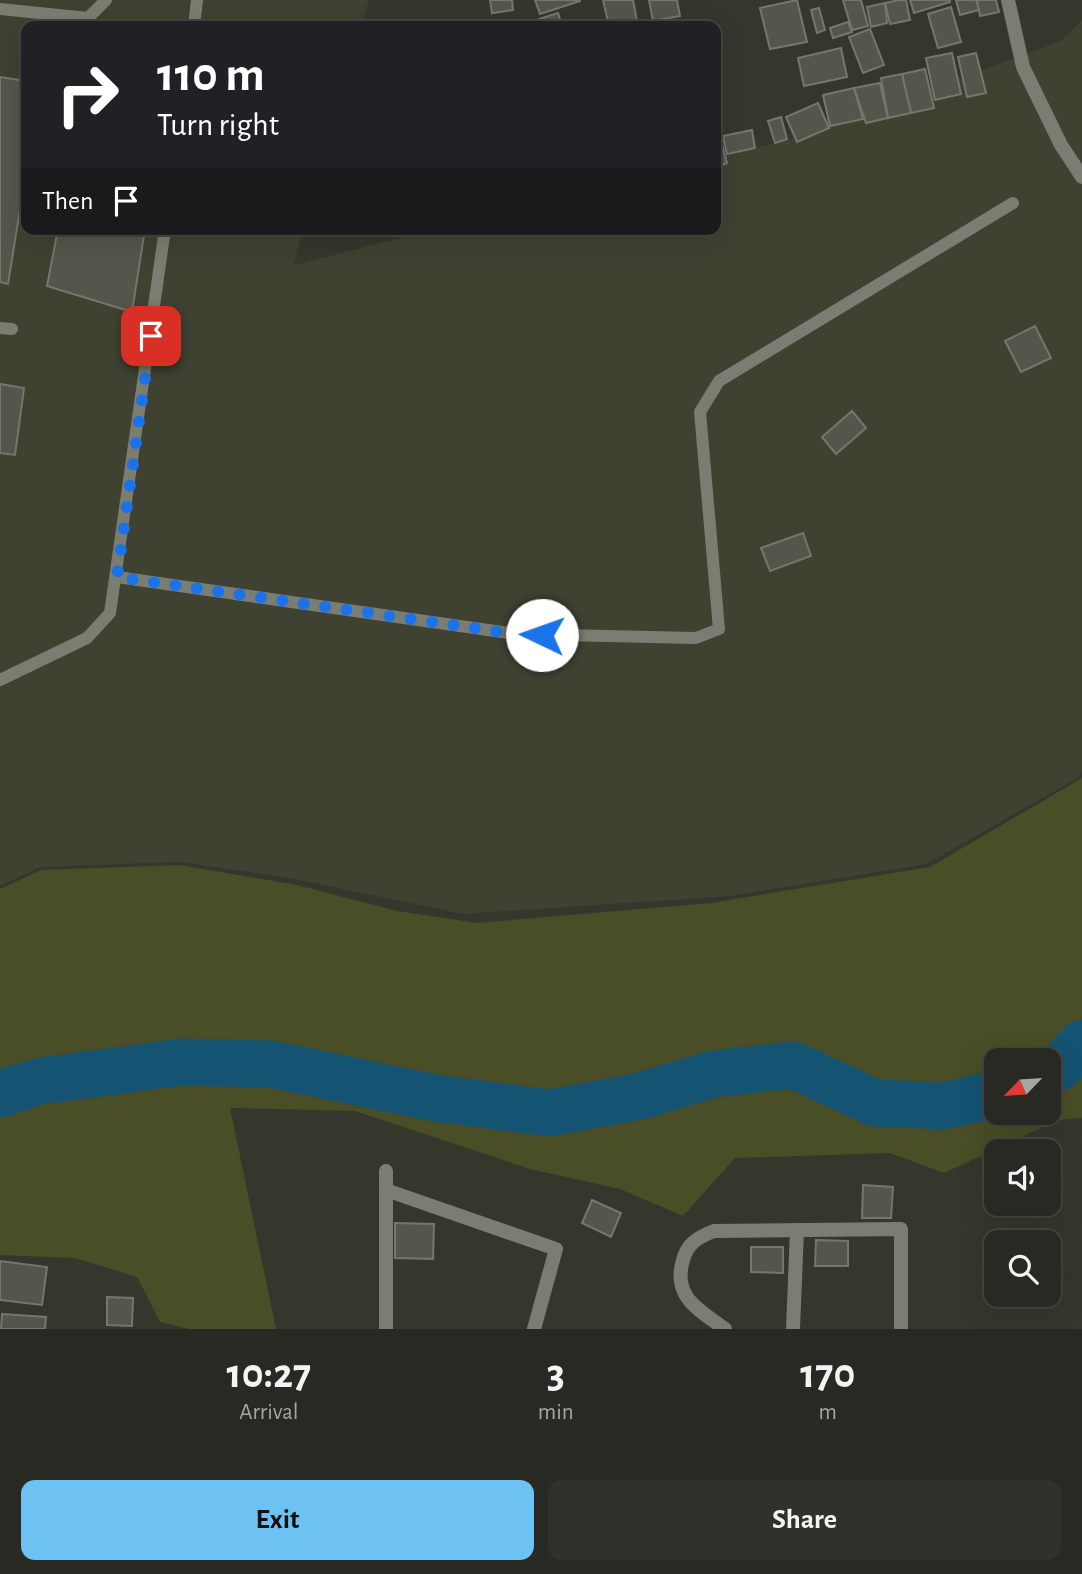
<!DOCTYPE html>
<html lang="en">
<head>
<meta charset="utf-8">
<style>
	body { margin:0; font-family:"Alegreya Sans",sans-serif; background:#30312a; color:#f1f3f6; height:100vh; display:flex; flex-direction:column; font-size:26px; white-space:nowrap }
	* { box-sizing:border-box; margin:0 }
	p { font-size:23px; color:#a5a6a5 }
	.icon { flex:none; width:38px; height:38px; fill:none; stroke:currentColor; stroke-width:2; stroke-linecap:round; stroke-linejoin:round }
	.map { position:relative; height:1329px; overflow:hidden }
	.panel { display:flex; flex-direction:column; background:#282922; flex:1 }
	.panel>* { flex:none }
	.guide { position:absolute; left:21px; top:21px; width:700px; height:214px; border-radius:14px; box-shadow:0 7px 28px #0002,0 0 0 2px #444540; background:#202124; color:#fff; overflow:hidden }
	.needle { width:46px; rotate:245deg }
	.buttons { position:absolute; left:984px; top:1048px; display:grid; gap:14px }
	.buttons a { display:grid; place-items:center; width:77px; height:77px; border-radius:14px; background:#282922; box-shadow:0 7px 28px #0002,0 0 0 2px #444540; font-size:35px }
	.pin { position:absolute; display:grid; place-items:center; width:60px; height:60px; color:#fff; margin:-30px; border-radius:14px; box-shadow:0 4px 10px #0006 }
	.me { position:absolute; width:77px; margin:-38px; rotate:273deg; stroke-linejoin:round; filter:drop-shadow(0 0 5px #0008) }
	.turn { display:flex; align-items:center; gap:24px; height:147px; padding:0 21px; font-size:32px }
	.turn .icon { width:91px; height:91px; stroke-width:2.5 }
	.turn b { display:block; font-size:49px; line-height:60px }
	.then { display:flex; align-items:center; height:66px; padding:0 21px; background:#0003; gap:14px; font-size:26px }
	.eta { display:flex; justify-content:space-evenly; align-items:center; height:119px; text-align:center }
	.eta b { font-size:42px; font-weight:700; line-height:49px }
	.cta { display:flex; gap:14px; margin-top:auto; padding:14px 21px }
	.cta a { flex:1; height:80px; border-radius:14px; background:#6ec2f3; color:#111; font-size:28px; font-weight:700; line-height:80px; text-align:center }
	.cta a+a { background:#30312a; color:#f1f3f6 }
	.map>svg:first-child { display:block }
	.built { fill:#3f4131 }
	.green { fill:#494e26; fill-rule:evenodd }
	.lines { fill:none; stroke-linecap:round; stroke-linejoin:round }
	.river { stroke:#155373; stroke-width:47 }
	.building { fill:#54564b; stroke:#75776c; stroke-width:2 }
	.lane { stroke:#7b7d72; stroke-width:12 }
	.street { stroke:#7b7d72; stroke-width:14 }
	.route { stroke:#1a73e8; stroke-width:12; stroke-dasharray:0 21.6 }
</style>
</head>
<body>
<div class="map">
<svg width="1082" height="1329" viewBox="0 0 1082 1329">
	<rect width="100%" height="100%" fill="#35372d"/>
	<polygon class="built" points="0,0 369,0 361,26 26,26 26,229 303,229 294,265 435,229 716,229 716,158 795,138 1059,42 1082,20 1082,770 1077,778 927,864 730,896 463,914 290,878 180,862 40,867 0,886"/>
	<path class="green" d="M1082,778V1118L1058,1120L944,1173L890,1153L735,1158L683,1216L620,1189L530,1169L355,1111L230,1108L276,1329H189L160,1322L137,1277L75,1258L0,1255V889L41,870L179,865L297,885L397,911L477,923L711,903L930,867ZM996,1060H1048V1113H996Z"/>
	<g class="lines">
		<g class="river">
			<polyline points="1048,1072 1061,1066 1082,1043"/>
			<polyline points="0,1094 40,1081 182,1062 270,1064 435,1098 549,1113 640,1096 713,1074 793,1065 875,1103 944,1106 996,1094"/>
		</g>
	</g>
	<g class="building">
		<polygon points="490,0 512,0 513,10 492,13"/>
		<polygon points="535,0 580,0 580,1 540,14"/>
		<polygon points="603,0 633,0 638,26 609,26"/>
		<polygon points="649,0 677,0 680,16 653,21"/>
		<polygon points="797,0 807,42 770,49 760,8"/>
		<polygon points="843,0 861,0 868,26 852,30"/>
		<polygon points="899,0 906,0 910,20 890,24 885,3"/>
		<polygon points="910,0 950,0 950,2 914,13"/>
		<polygon points="956,0 976,0 979,10 960,15"/>
		<polygon points="977,0 996,0 999,12 980,16"/>
		<polygon points="885,3 887,23 871,27 867,7"/>
		<polygon points="951,7 961,42 938,48 928,14"/>
		<polygon points="819,8 825,30 817,33 811,10"/>
		<polygon points="558,13 562,26 542,26 539,19"/>
		<polygon points="848,22 852,32 833,38 830,28"/>
		<polygon points="870,29 884,65 863,73 849,37"/>
		<polygon points="841,48 847,77 804,86 798,58"/>
		<polygon points="952,53 961,94 935,100 926,58"/>
		<polygon points="976,53 986,93 967,97 958,57"/>
		<polygon points="925,69 934,108 911,113 902,74"/>
		<polygon points="902,74 911,113 888,118 881,78"/>
		<polygon points="0,77 26,81 26,172 8,284 0,282"/>
		<polygon points="880,83 888,118 866,123 854,88"/>
		<polygon points="854,88 863,119 830,126 823,95"/>
		<polygon points="818,103 829,128 797,142 786,117"/>
		<polygon points="781,117 787,139 775,143 768,121"/>
		<polygon points="716,122 727,163 716,167"/>
		<polygon points="752,130 755,148 727,154 723,136"/>
		<polygon points="58,229 145,229 132,312 47,286"/>
		<polygon points="1035,326 1051,358 1021,372 1005,341"/>
		<polygon points="0,384 24,388 15,455 0,453"/>
		<polygon points="852,411 866,428 836,454 822,437"/>
		<polygon points="803,533 811,556 770,571 761,548"/>
		<polygon points="863,1185 893,1187 891,1218 862,1218"/>
		<polygon points="592,1200 621,1213 611,1237 582,1223"/>
		<polygon points="395,1223 434,1224 433,1259 395,1258"/>
		<polygon points="816,1240 848,1241 848,1266 815,1266"/>
		<polygon points="751,1247 783,1247 783,1273 751,1272"/>
		<polygon points="0,1261 47,1267 42,1305 0,1300"/>
		<polygon points="107,1297 133,1298 132,1326 107,1325"/>
		<polygon points="2,1314 46,1317 45,1329 1,1329"/>
	</g>
	<g class="lines">
		<g class="lane">
			<polyline points="0,9 88,18 106,0"/>
			<polyline points="194,26 197,0"/>
			<polyline points="0,328 12,329"/>
			<polyline points="117,577 516,634 696,638 719,629 700,412 719,381 1013,203"/>
			<polyline points="0,680 87,638 110,613 165,229"/>
		</g>
		<g class="street">
			<polyline points="1008,0 1023,67 1061,145 1082,177"/>
			<polyline points="386,1171 386,1329"/>
			<polyline points="386,1190 556,1249 534,1329"/>
			<path d="M725,1329C699,1310 672,1297 683,1260C687,1244 698,1237 714,1231L901,1229V1329"/>
			<polyline points="793,1329 797,1230"/>
		</g>
	</g>
	<g class="lines">
		<polyline class="route" points="151,336 117,577 516,634 542,635"/>
	</g>
</svg>
<div class="buttons">
<a><svg class="needle" viewBox="-14 -14 28 28"><path d="M0-13l5 13h-10z" fill="#e53935"/><path d="M0 13l5-13h-10z" fill="#a5a6a5"/></svg></a>
<a><svg class="icon" aria-label="sound" viewBox="0 0 24 24"><path d="M4 9h4l5-4v14l-5-4H4zM17 9q2 3 0 6"/></svg></a>
<a><svg class="icon" aria-label="search" viewBox="0 0 24 24"><circle cx="10" cy="10" r="6"/><path d="M15 15l6 6"/></svg></a>
</div>
<div class="pin" style="left:151px;top:336px;background:#d93025"><svg class="icon" aria-label="arrive" viewBox="0 0 24 24"><path d="M6 21V4h12l-3 4 3 4H6"/></svg></div>
<svg class="me" style="left:542px;top:635px" viewBox="-20 -20 40 40"><circle r="19" fill="#fff"/><path d="M0-13L10 11 0 6-10 11z" fill="#1a73e8"/></svg>
<div class="guide">
<div class="turn"><svg class="icon" aria-label="right" viewBox="0 0 24 24"><path d="M7 20v-9h11M14 6l5 5-5 5"/></svg><div><b>110 m</b>Turn right</div></div>
<div class="then">Then<svg class="icon" aria-label="arrive" viewBox="0 0 24 24"><path d="M6 21V4h12l-3 4 3 4H6"/></svg></div>
</div>
</div>
<section class="panel">
<div class="eta">
<div><b>10:27</b><p>Arrival</p></div>
<div><b>3</b><p>min</p></div>
<div><b>170</b><p>m</p></div>
</div>
<div class="cta"><a>Exit</a><a>Share</a></div>
</section>
</body>
</html>
